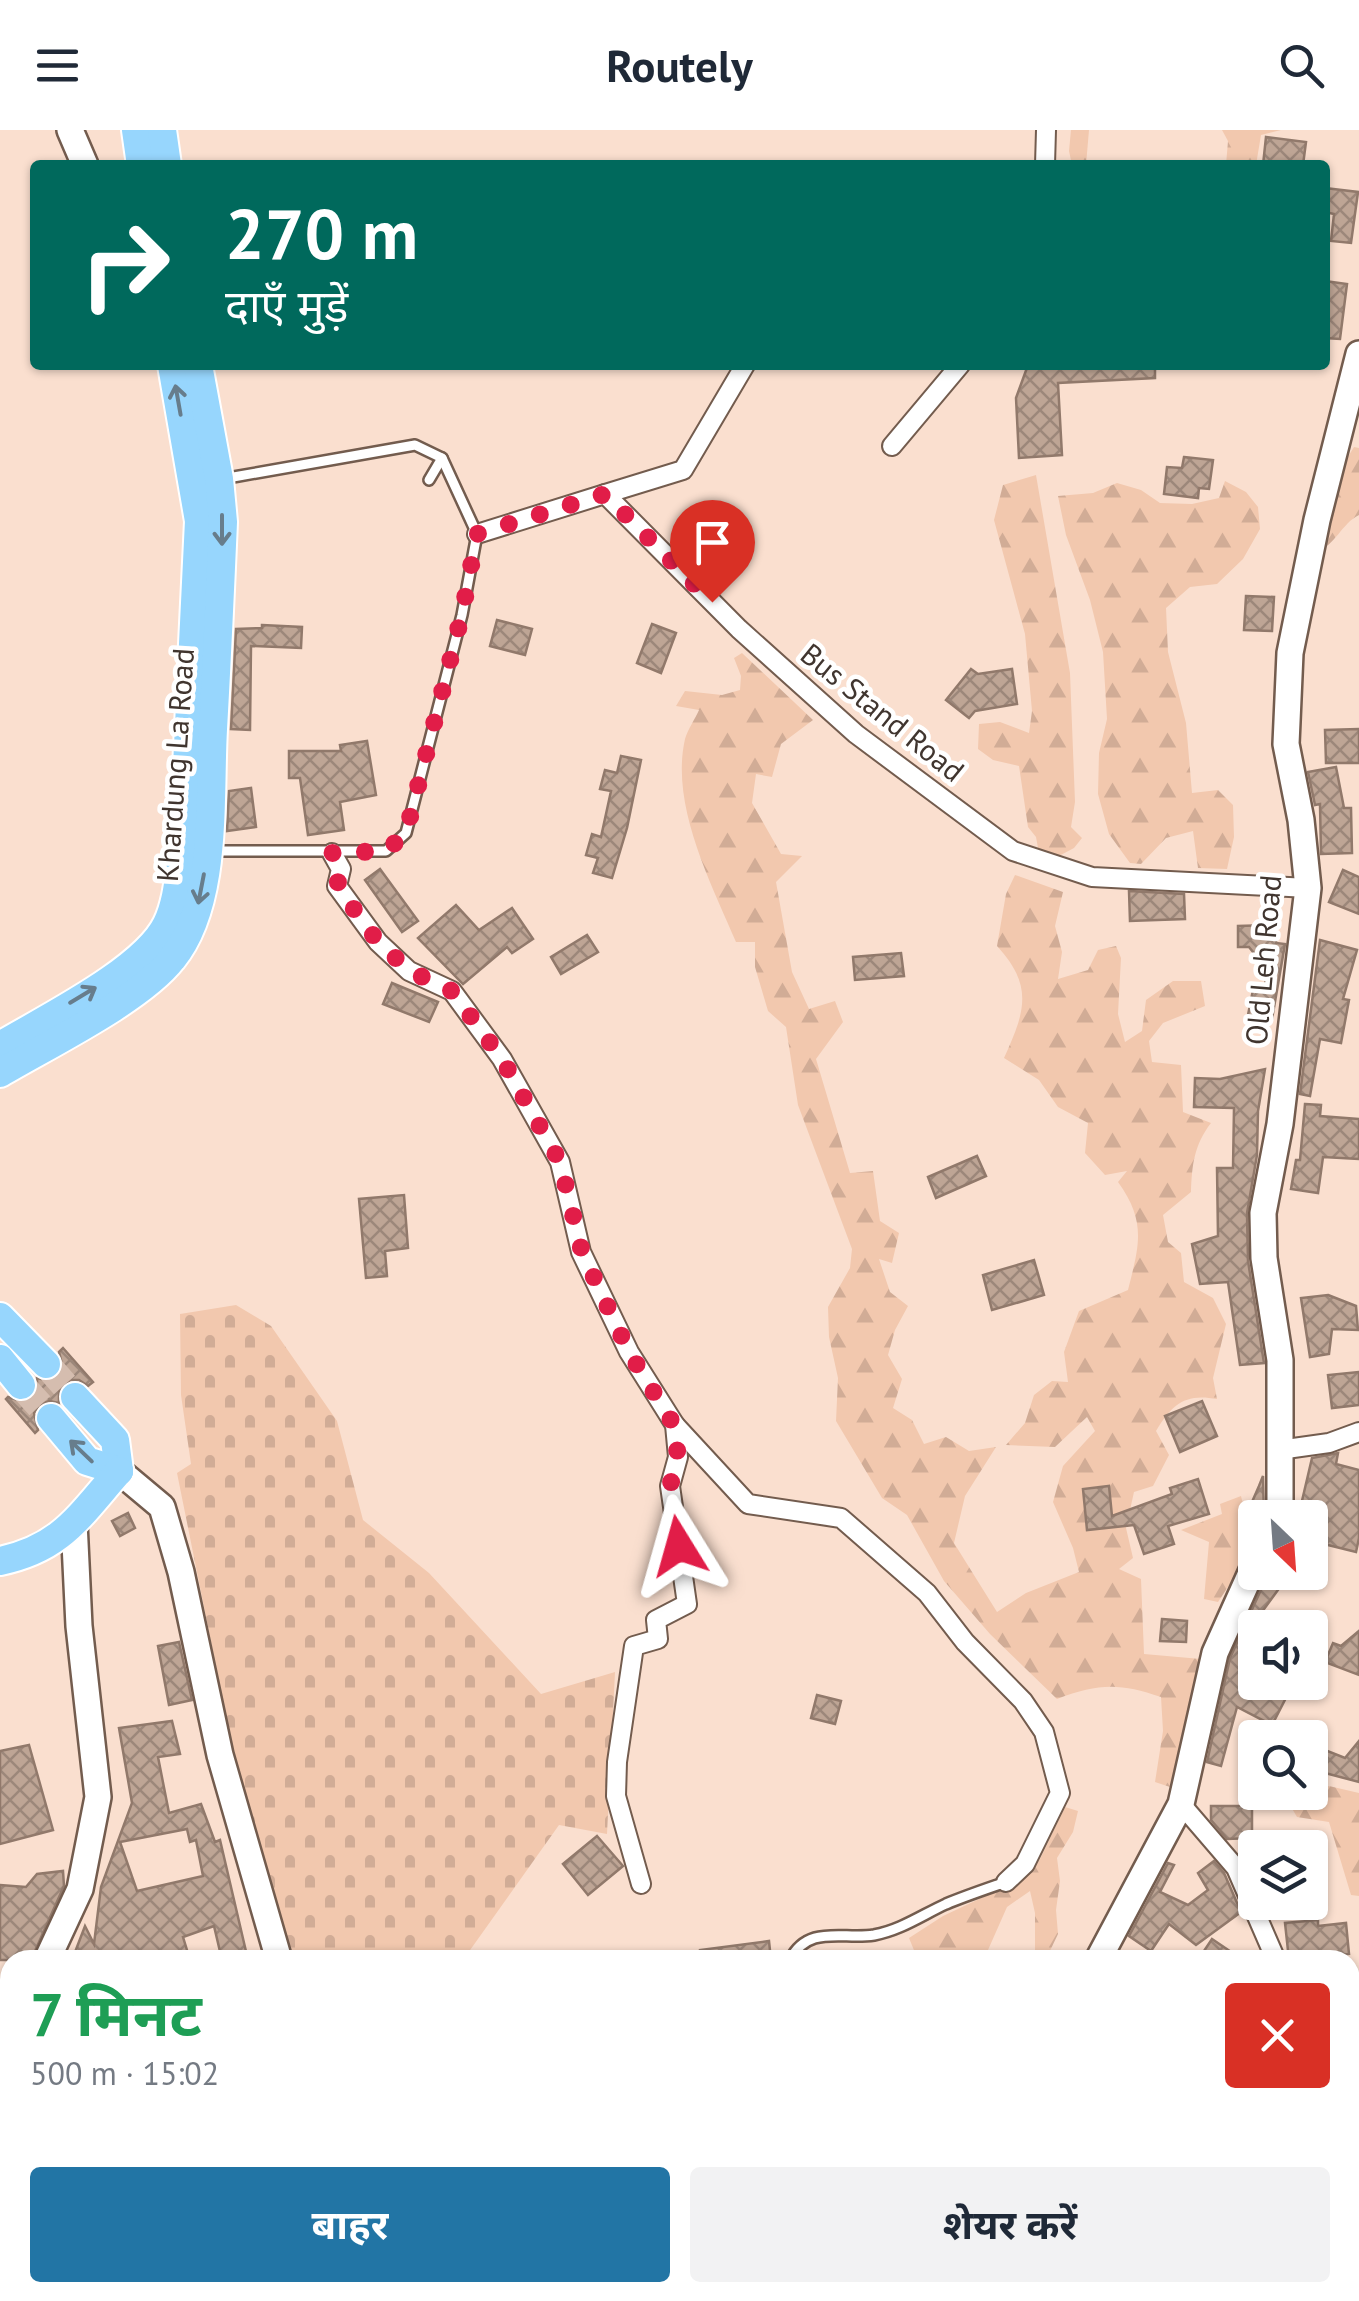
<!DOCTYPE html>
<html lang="hi">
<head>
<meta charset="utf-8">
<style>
	body { margin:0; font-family:"PT Sans","Noto Sans Devanagari",sans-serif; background:#f2f2f3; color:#1f2937; height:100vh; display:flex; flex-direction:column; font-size:38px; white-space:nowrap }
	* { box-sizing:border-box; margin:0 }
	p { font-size:32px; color:#747a83 }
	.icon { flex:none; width:55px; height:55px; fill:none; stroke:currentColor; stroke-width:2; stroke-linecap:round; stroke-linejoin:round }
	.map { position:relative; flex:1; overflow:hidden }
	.drawer { position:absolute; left:0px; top:1820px; width:1360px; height:352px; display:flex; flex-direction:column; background:#fff; border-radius:30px 30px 0 0; box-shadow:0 2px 8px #0004 }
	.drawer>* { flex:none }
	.guide { position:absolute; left:30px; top:30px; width:1300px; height:210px; border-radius:10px; box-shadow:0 2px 8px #0004; background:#00695c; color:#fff; overflow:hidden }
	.needle { width:65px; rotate:155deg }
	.controls { position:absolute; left:1238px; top:1370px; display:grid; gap:20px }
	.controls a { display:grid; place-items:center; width:90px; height:90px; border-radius:10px; background:#fff; box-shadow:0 2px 8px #0004; font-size:50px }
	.pin { position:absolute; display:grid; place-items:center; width:85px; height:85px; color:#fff; margin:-102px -42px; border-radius:50% 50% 50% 0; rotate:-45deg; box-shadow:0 0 10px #0007 }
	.pin .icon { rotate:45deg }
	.me { position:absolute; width:110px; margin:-55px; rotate:352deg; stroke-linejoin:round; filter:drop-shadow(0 0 8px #0008) }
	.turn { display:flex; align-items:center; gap:35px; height:210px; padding:0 30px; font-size:45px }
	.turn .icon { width:130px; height:130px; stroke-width:2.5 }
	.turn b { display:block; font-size:70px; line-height:85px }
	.round { display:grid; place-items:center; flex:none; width:105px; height:105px; border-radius:10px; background:#f2f2f3 }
	.summary { display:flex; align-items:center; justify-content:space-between; height:170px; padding:0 30px }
	h1 { font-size:60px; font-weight:700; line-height:75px; color:#1e9e55 }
	.primary-button { display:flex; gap:20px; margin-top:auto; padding:20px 30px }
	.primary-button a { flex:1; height:115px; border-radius:10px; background:#2275a5; color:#fff; font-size:40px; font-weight:700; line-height:115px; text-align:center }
	.primary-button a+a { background:#f2f2f3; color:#1f2937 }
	header { display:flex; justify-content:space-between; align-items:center; height:130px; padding:0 30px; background:#fff; font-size:45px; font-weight:700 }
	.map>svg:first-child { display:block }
	.forest { fill:url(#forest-firs) }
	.cemetery { fill:url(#cemetery-stones) }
	.building { fill:url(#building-cross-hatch); stroke:#91796b; stroke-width:2.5; fill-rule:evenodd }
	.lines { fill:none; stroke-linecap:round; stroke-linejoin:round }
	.primary-tunnel { stroke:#d5bdaf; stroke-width:28; stroke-dasharray:28 14; stroke-linecap:butt }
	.lane-casing { stroke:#735c4e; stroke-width:14 }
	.street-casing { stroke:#735c4e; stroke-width:22 }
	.secondary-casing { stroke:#735c4e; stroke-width:30 }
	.primary-casing { stroke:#fff; stroke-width:32 }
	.lane { stroke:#fff; stroke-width:9 }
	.street { stroke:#fff; stroke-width:18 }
	.secondary { stroke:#fff; stroke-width:25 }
	.primary { stroke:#97d6fd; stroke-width:28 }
	.oneway { stroke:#677d8c }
	.route { stroke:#e11d48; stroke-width:18; stroke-dasharray:0 32.4 }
	.labels { text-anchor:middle; stroke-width:9; stroke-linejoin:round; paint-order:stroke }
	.street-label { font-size:30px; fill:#40352f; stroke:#fff }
</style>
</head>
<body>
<header><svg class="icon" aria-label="menu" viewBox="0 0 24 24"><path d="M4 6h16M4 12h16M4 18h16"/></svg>Routely<svg class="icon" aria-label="search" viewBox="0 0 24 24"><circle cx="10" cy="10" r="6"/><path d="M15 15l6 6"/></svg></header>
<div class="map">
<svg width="1359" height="2171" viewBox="0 0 1359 2171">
	<defs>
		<pattern id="forest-firs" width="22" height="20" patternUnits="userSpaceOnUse" patternTransform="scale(2.5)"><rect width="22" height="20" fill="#f2c8ae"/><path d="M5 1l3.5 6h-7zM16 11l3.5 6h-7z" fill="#d1ac96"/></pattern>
		<pattern id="cemetery-stones" width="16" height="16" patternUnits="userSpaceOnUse" patternTransform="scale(2.5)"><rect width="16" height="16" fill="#f2c8ae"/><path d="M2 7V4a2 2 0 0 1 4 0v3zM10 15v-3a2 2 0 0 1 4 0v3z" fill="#d1ac96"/></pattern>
		<pattern id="building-cross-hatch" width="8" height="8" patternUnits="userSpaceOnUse" patternTransform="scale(2.5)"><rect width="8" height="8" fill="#bea595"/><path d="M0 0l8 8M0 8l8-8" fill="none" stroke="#9c877a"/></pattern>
	</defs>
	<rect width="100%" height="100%" fill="#fadfcf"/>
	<g class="forest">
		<polygon points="1071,0 1089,0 1086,35 1072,35 1069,21"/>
		<polygon points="1222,0 1281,0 1261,5 1256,35 1226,35 1228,11"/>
		<path d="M1354,317L1359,318V385C1342,393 1335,416 1317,421L1336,346Z"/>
		<polygon points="1036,345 1070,543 1075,672 1071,697 1082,708 1074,718 1057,727 1038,718 1036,707 1028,697 1019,636 993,630 978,619 979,594 1000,592 1029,603 1032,581 1025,504 994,390 1003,355"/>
		<polygon points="1225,351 1246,362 1258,377 1260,399 1243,429 1217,454 1190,457 1166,478 1168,522 1186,593 1192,663 1218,660 1233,675 1234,707 1227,739 1198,738 1193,701 1166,708 1141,734 1130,733 1109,704 1098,664 1099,623 1107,589 1103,522 1090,470 1066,405 1058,366 1093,363 1117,353 1141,360 1160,373 1192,374 1219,368"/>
		<path d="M742,523L813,590L781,614L772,647L756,644L752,673L781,724L802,726L776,752L792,842L809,879L835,871L843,892L816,929L850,1043L873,1041L880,1091L899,1103L892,1133L879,1129L890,1162L908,1176L895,1200L888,1225L902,1249L893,1278L912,1290L924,1314L946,1307L969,1321L996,1317L965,1366L954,1413L997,1482L1026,1463L1079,1442L1073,1418L1053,1372L1063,1336L1095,1301L1087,1287L1055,1317L1006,1315L1025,1293L1034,1265L1052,1251L1068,1252L1064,1222L1079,1181L1128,1160C1139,1116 1147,1092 1118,1052L1127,1041L1105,1045L1085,1023L1088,993L1058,977L1039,950L1004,928C1025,882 1034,856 997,816L1006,764L1015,745L1063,762L1055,796L1062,822L1058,849L1088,840L1098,820L1116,816L1121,828L1118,884L1125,912L1142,901L1146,870L1173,851H1201L1205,876L1163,893L1149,911L1152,932L1181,935L1183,982L1211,993C1194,1015 1192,1035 1191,1062L1163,1085L1168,1112L1181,1123L1184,1152L1213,1168L1226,1194L1213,1248L1217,1269C1185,1263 1172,1274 1156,1301L1169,1325L1153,1356L1134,1362L1126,1398L1133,1428L1119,1439L1141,1449L1144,1524L1201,1529L1191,1598L1173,1658L1155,1652L1163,1601L1161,1567C1120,1553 1099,1553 1057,1569L990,1504L944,1451L907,1385L882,1368L836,1291L838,1248L829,1207L828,1177L850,1138L852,1119L798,975L786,897L768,881L755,837V812H736C711,753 670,675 685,609C688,599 695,589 699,580L676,576L685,561L722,565L740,560L741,546L734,528Z"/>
		<polygon points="1241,1366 1243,1374 1238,1391 1249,1403 1240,1439 1218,1472 1204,1469 1209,1412 1181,1400 1222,1384 1220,1374"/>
		<polygon points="1329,1656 1359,1663 1359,1766 1351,1765 1329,1692 1297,1687 1284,1665 1310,1662 1310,1659"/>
		<polygon points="1065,1677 1078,1681 1073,1702 1057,1728 1060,1751 1056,1780 1058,1804 1048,1825 1035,1821 1035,1783 1030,1761 1007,1777 988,1820 969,1830 918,1830 909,1808 943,1786 1026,1747 1040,1729"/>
		<polygon points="742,2163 841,2163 843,2171 752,2171"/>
	</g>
	<polygon class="cemetery" points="236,1175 271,1196 337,1291 363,1390 429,1443 541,1564 615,1542 607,1704 559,1695 463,1830 291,1830 232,1616 177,1343 191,1334 181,1265 180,1184"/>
	<g class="building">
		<polygon points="1266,7 1306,12 1303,35 1263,35"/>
		<polygon points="1325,58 1358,62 1351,113 1331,111 1334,84 1325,82"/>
		<polygon points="1325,151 1347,154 1340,209 1325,208"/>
		<polygon points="1028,235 1155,235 1155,248 1058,253 1062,325 1019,328 1016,268"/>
		<polygon points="1184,327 1213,330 1209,359 1199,358 1198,368 1164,364 1167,337 1182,338"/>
		<polygon points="1246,466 1274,467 1272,501 1244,500"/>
		<polygon points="497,490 532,499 525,525 490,516"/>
		<polygon points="652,494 676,503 661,543 637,533"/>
		<polygon points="262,495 302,497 301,518 251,516 250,600 231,599 236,499 262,498"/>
		<polygon points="971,539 978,544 1012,539 1017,574 975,581 969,588 946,570"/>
		<polygon points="1359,599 1359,633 1326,633 1325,600"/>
		<polygon points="367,611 376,665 340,672 344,700 308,705 300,648 289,648 289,621 341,621 340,615"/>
		<polygon points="621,626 641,630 627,698 612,748 593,743 598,728 586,725 592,704 601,707 611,661 600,659 605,640 617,643"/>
		<polygon points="1336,637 1344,678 1351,678 1352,723 1321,724 1320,674 1315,675 1308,642"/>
		<polygon points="251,658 256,697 227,701 229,661"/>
		<polygon points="380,739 418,791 402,802 365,750"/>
		<polygon points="1343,740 1359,747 1359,784 1329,772"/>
		<polygon points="1129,761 1184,764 1185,789 1130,791"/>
		<polygon points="456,775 479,800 512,778 533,809 512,823 507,817 463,854 418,808"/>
		<polygon points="1276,795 1276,813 1285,814 1272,889 1248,885 1253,860 1266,862 1265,837 1249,817 1238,817 1238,796"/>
		<polygon points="587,805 598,822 561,844 551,827"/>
		<polygon points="1320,810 1357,820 1343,869 1349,870 1341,913 1320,909 1310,966 1300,964"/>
		<polygon points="901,823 904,846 855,850 853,827"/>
		<polygon points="392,853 438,872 429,892 383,874"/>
		<polygon points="1265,939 1258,981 1257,1025 1247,1083 1248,1131 1264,1233 1240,1235 1228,1152 1200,1154 1192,1114 1218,1106 1217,1038 1233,1038 1234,978 1194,977 1195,948 1220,949"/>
		<polygon points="1305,974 1321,975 1320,986 1359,989 1359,1029 1323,1027 1318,1063 1291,1059 1296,1030 1300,1030"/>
		<polygon points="977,1026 986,1046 936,1068 928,1047"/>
		<polygon points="404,1065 408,1118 385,1121 387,1146 366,1148 359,1069"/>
		<polygon points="1034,1130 1044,1165 992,1180 983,1145"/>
		<polygon points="1328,1165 1356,1176 1358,1200 1332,1199 1329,1224 1310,1227 1301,1168"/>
		<polygon points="63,1218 93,1252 88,1256 79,1250 70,1250 59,1261 59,1273 49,1271 39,1275 34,1283 38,1300 35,1303 6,1269 8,1267 25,1272 37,1262 37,1248 49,1251 57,1247 63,1238 59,1222"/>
		<polygon points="1359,1242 1359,1275 1332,1278 1328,1245"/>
		<polygon points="1202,1271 1217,1306 1180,1322 1165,1286"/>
		<polygon points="1338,1323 1336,1334 1359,1340 1359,1408 1356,1422 1324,1414 1326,1404 1310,1400 1310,1388 1298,1388 1312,1328"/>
		<polygon points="1263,1346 1264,1388 1245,1388 1259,1356"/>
		<polygon points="1198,1349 1209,1384 1168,1396 1174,1414 1144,1424 1134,1395 1087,1400 1083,1359 1109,1356 1112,1386 1172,1364 1170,1358"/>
		<polygon points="128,1383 135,1398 120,1406 112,1391"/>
		<polygon points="1269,1442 1291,1442 1256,1490 1242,1552 1276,1552 1290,1560 1272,1595 1237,1577 1221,1636 1207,1632 1230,1528"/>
		<polygon points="1162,1489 1187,1491 1186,1512 1160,1511"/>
		<polygon points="1359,1501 1359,1545 1325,1532 1333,1513 1341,1516"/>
		<polygon points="179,1512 192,1570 169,1575 158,1516"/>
		<polygon points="817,1565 841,1571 835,1594 811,1588"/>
		<path d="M172,1591L180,1624L158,1627L169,1683L201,1674L215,1712L220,1710L248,1830H222L214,1796L183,1807L190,1830H72L85,1796L94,1814L101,1757L132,1673L119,1598ZM187,1699L190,1712L196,1710L203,1746L137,1761L120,1712Z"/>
		<polygon points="1359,1611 1359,1652 1310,1639 1310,1614 1345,1628"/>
		<polygon points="29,1615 53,1700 0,1714 0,1621"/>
		<polygon points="1211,1676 1252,1676 1252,1708 1227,1709 1211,1690"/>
		<polygon points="597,1706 623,1736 588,1765 563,1734"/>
		<polygon points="1214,1731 1224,1743 1241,1782 1196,1815 1169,1794 1151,1821 1129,1806 1168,1733 1174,1735 1160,1762 1188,1775 1208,1760 1198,1743"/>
		<polygon points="63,1741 64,1756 31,1830 0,1830 0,1755 26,1757 37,1744"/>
		<polygon points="1318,1790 1318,1796 1346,1793 1349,1824 1289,1830 1285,1793"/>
		<polygon points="1212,1809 1243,1830 1198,1830"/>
		<polygon points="769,1811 771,1830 700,1830 700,1820"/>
	</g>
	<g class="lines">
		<g class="primary-tunnel">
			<polyline points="46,1234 75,1267"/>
			<polyline points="21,1255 51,1288"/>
		</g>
		<g class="lane-casing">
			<g id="lane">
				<polyline points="429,350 442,328"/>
				<polyline points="210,721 386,721 406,703 462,485 477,404 442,328 415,315 222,349"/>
				<path d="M790,1830C808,1794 843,1810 874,1805C901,1800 922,1785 946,1774C965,1766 986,1759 1006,1752"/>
				<polyline points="494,2162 495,2171"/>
			</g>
		</g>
		<g class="street-casing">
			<g id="street">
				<polyline points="1045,35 1046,0"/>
				<polyline points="892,316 960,235"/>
				<polyline points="605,364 683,340 745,235"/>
				<polyline points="477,404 605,364 739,499 856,604 1013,721 1092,747 1308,758"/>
				<polyline points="332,723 341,739 337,756 378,812 409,841 452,861 502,929 560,1032 581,1122 629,1222 675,1295 678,1327 670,1356 687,1474 656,1490 658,1509 634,1516 617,1632 616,1666 641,1754"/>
				<polyline points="675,1295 748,1374 841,1388 927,1463 965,1512 1023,1571 1044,1602 1060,1663 1025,1734 1006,1752"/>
				<polyline points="1279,1320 1329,1313 1359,1302"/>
				<polyline points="1181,1674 1236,1738 1276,1830"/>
				<polyline points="0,2002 10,2024"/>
				<polyline points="1350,2003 1359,2028"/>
				<polyline points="76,2162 81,2171"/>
				<polyline points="690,2171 694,2162"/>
			</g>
		</g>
		<g class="secondary-casing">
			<g id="secondary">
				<polyline points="70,0 85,35"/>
				<polyline points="119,1341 162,1377 181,1442 220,1625 279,1830"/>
				<polyline points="1280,1388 1280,1230 1264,1128 1263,1083 1280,994 1308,758 1301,690 1286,614 1290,523 1317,390 1359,224"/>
				<polyline points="47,1830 80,1759 98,1667 79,1496 74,1392"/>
				<polyline points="1098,1830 1181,1674 1215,1523 1255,1434"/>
				<polyline points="0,1933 10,1911"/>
				<polyline points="375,2162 377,2171"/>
				<polyline points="996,2171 999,2162"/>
			</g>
		</g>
		<g class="primary-casing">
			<g id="primary">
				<polyline points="136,0 141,35"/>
				<polyline points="162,0 167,35"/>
				<path d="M0,916C45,889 145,840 167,794C178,771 179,744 183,719L199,391L172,235"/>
				<path d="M0,943C47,915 140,870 172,829C218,773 209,668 213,599C217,530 220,461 223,392L219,349L198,235"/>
				<polyline points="0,1187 46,1234"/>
				<polyline points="0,1229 21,1255"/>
				<polyline points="75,1267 115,1310 119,1341"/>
				<polyline points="51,1288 87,1331 119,1341"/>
				<path d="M0,1431C62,1418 79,1386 119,1341"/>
			</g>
		</g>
		<use href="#lane" class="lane"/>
		<use href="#street" class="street"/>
		<use href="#secondary" class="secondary"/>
		<use href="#primary" class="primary"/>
	</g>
	<defs><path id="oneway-shaft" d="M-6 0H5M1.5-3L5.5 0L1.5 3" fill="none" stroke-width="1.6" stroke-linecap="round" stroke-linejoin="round" transform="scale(2.5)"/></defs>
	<g class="oneway">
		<use href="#oneway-shaft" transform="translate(178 270) rotate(-100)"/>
		<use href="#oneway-shaft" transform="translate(222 400) rotate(90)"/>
		<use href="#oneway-shaft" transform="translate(201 759) rotate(101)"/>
		<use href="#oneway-shaft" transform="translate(83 865) rotate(-31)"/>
		<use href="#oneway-shaft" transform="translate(81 1321) rotate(-136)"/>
	</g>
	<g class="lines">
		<polyline class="route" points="679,1416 670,1356 678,1327 674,1295 629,1222 582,1122 560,1032 502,929 452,861 410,841 378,812 337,756 341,739 332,723 386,721 406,703 462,484 477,404 605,364 712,472"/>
	</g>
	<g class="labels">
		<g class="street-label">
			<text transform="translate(882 583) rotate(39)" y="10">Bus Stand Road</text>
			<text transform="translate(176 635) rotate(-86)" y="10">Khardung La Road</text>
			<text transform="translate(1264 830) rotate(-85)" y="10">Old Leh Road</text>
		</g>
	</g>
</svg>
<div class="controls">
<a><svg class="needle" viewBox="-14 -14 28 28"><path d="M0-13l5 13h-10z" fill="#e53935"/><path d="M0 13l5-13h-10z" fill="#747a83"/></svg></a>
<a><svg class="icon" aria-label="sound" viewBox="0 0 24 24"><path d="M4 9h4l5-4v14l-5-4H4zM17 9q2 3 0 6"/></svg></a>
<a><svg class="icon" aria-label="search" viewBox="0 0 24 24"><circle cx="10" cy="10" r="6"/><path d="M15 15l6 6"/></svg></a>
<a><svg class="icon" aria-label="layers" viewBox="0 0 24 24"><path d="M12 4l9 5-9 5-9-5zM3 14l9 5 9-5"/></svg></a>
</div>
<div class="pin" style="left:712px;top:472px;background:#d93025"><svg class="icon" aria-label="arrive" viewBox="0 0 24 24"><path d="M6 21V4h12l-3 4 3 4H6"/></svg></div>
<svg class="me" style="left:679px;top:1416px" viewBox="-20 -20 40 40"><path d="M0-17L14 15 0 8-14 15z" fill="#e11d48" stroke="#fff" stroke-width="4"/></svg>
<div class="guide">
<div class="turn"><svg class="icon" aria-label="right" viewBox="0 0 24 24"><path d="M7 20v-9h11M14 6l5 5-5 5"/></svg><div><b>270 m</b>दाएँ मुड़ें</div></div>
</div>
<section class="drawer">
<div class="summary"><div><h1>7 मिनट</h1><p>500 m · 15:02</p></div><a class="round" style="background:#d93025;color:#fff"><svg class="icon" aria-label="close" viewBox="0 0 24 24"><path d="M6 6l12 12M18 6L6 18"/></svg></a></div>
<div class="primary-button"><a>बाहर</a><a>शेयर करें</a></div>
</section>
</div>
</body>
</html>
